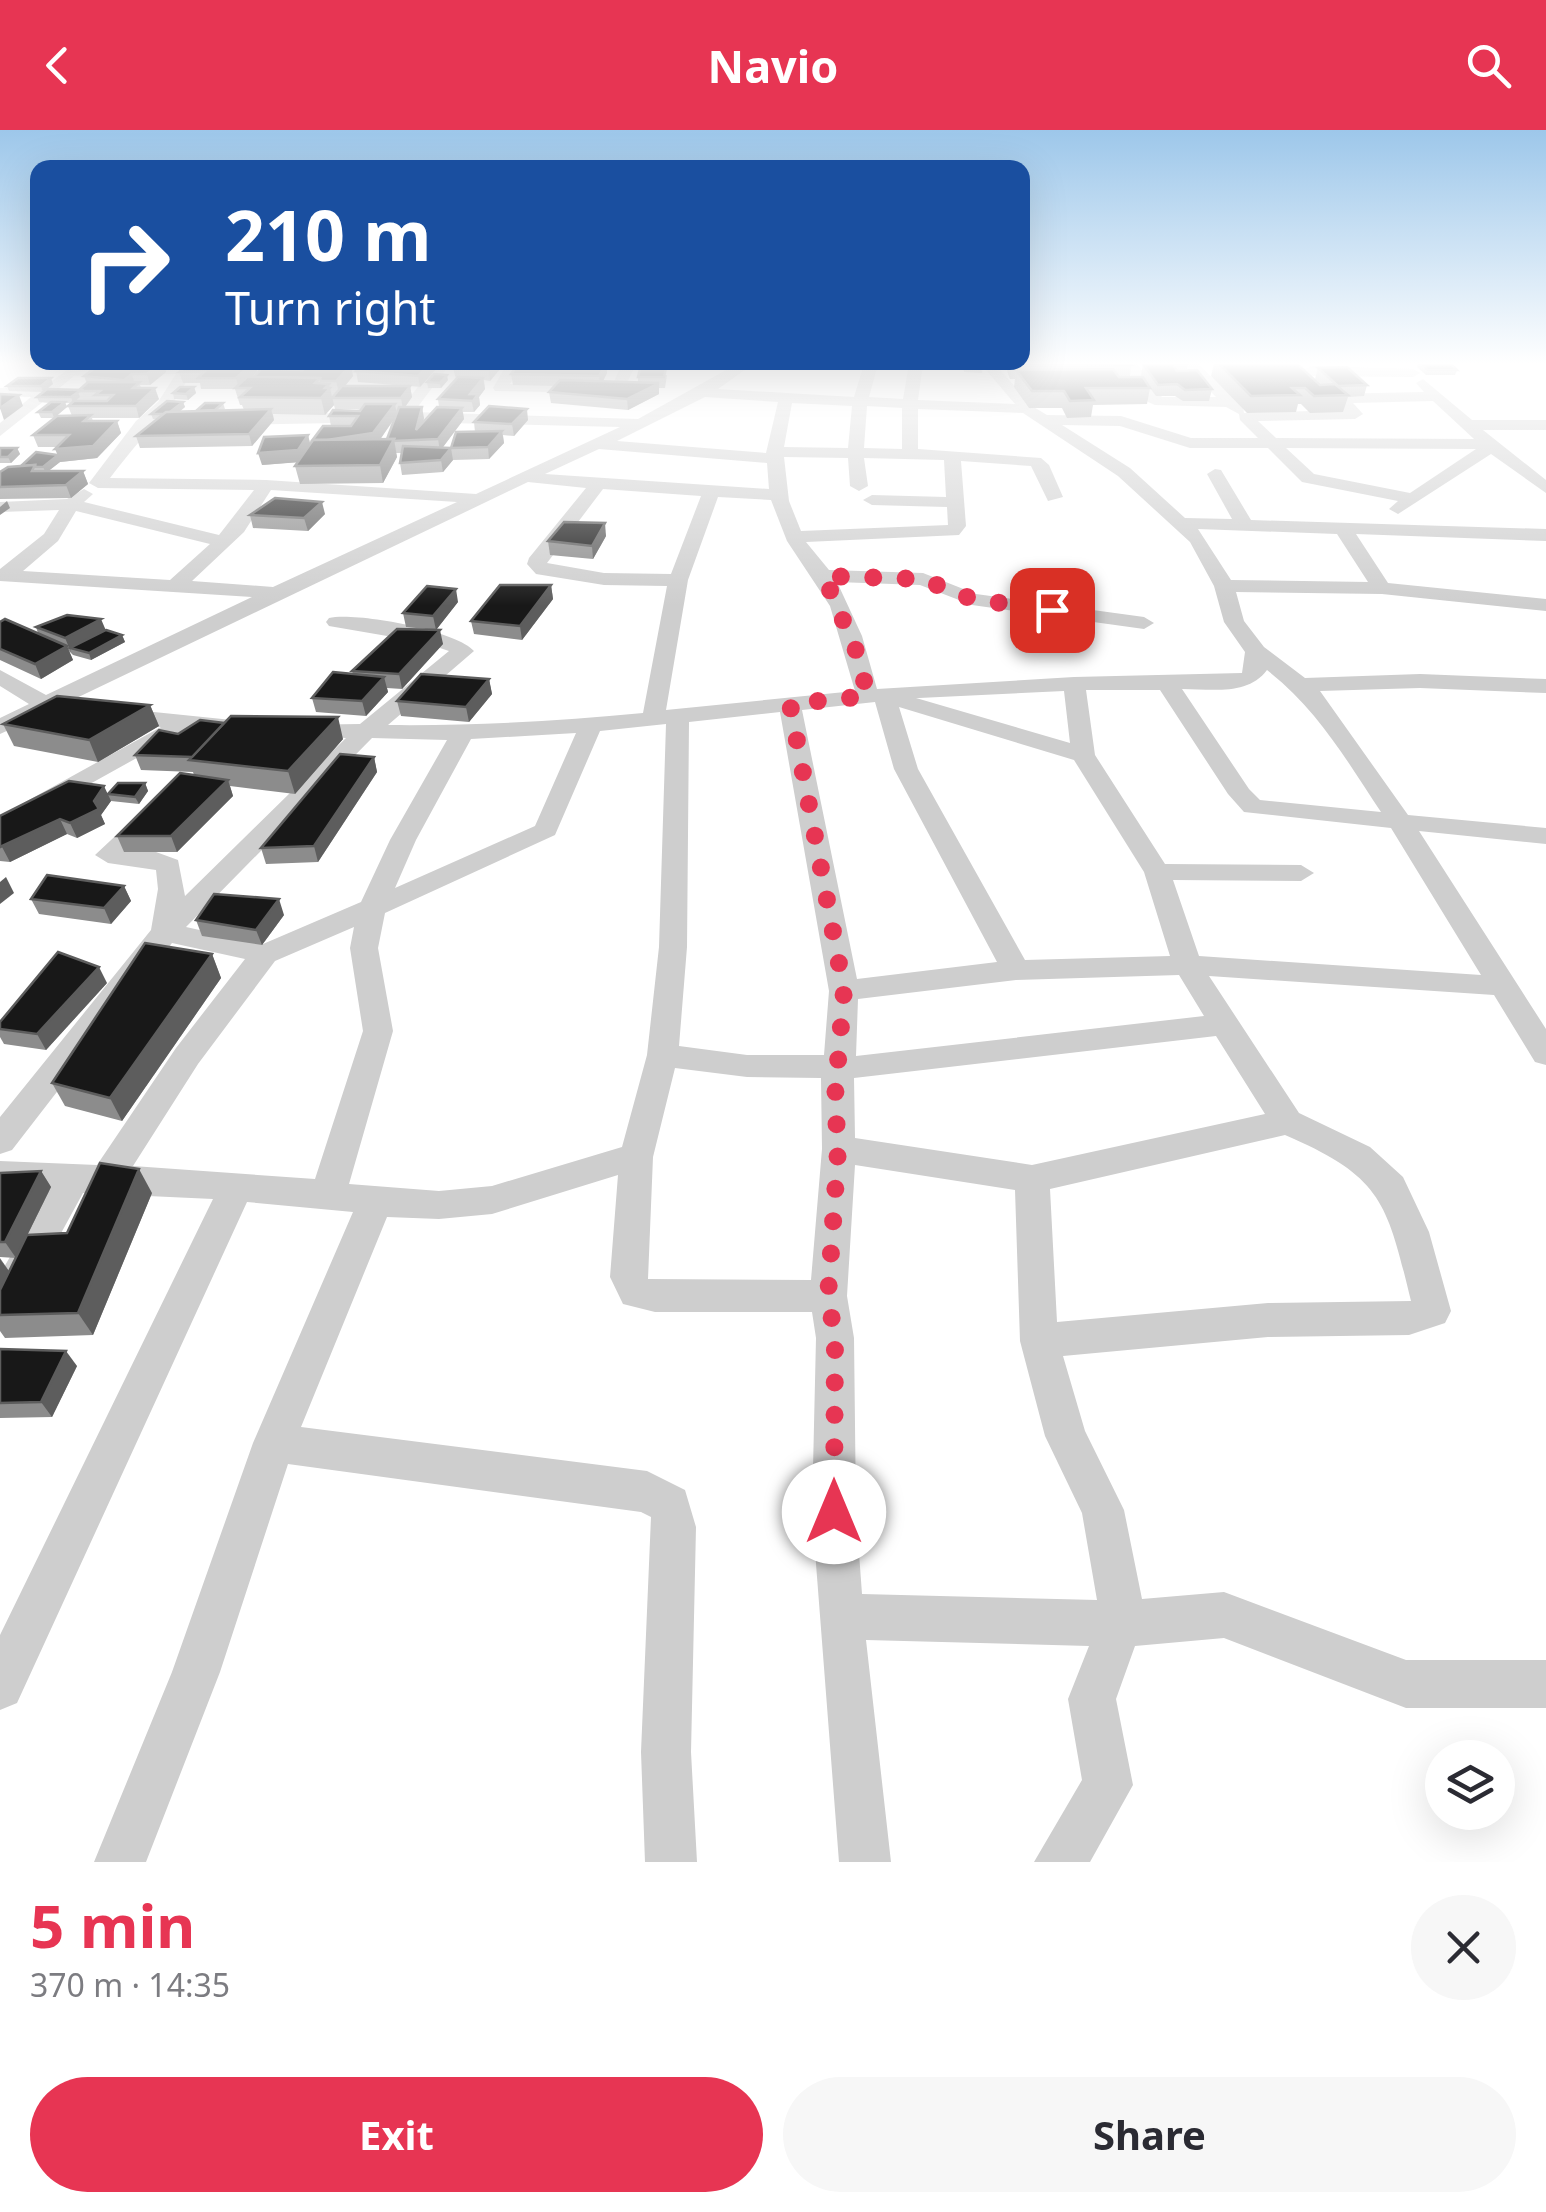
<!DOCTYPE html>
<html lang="en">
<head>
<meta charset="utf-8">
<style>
	body { margin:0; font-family:"Noto Sans",sans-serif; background:#f7f7f7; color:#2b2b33; height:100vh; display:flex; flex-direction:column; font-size:38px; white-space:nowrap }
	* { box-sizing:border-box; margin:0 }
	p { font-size:32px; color:#7c7c81 }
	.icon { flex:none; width:55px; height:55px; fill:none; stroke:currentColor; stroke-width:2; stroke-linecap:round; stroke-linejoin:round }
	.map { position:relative; height:1732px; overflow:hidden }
	.side { display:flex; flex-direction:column; background:#fff; flex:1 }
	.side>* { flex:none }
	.hud { position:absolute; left:30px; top:30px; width:1000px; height:210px; border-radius:20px; box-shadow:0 10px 40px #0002; background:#1a4fa0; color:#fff; overflow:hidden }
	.controls { position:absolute; left:1425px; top:1610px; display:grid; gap:20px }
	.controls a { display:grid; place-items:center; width:90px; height:90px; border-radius:50%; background:#fff; box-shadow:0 10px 40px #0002; font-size:50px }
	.pin { position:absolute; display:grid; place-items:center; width:85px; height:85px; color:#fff; margin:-42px; border-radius:20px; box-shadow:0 5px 15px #0006 }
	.me { position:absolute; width:110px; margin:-55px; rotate:0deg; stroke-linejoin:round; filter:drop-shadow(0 0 8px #0008) }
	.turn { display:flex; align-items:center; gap:35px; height:210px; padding:0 30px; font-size:45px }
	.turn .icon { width:130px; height:130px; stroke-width:2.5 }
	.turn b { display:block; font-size:70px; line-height:85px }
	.round { display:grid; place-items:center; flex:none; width:105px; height:105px; border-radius:52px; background:#f7f7f7 }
	.summary { display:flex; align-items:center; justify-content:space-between; height:170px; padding:0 30px }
	h1 { font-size:60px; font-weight:700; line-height:75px; color:#e73553 }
	.primary-button { display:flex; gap:20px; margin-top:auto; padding:20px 30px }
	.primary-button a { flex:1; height:115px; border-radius:60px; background:#e73553; color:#fff; font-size:40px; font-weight:700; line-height:115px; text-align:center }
	.primary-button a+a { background:#f7f7f7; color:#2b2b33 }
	header { display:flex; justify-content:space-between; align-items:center; height:130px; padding:0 30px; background:#e73553; color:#fff; font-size:45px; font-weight:700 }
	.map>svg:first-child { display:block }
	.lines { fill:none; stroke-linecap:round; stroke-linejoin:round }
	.minor { fill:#cecece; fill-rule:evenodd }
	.wall { fill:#8c8c8c; fill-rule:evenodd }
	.shaded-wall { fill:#5d5d5d }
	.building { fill:#181818; stroke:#5d5d5d; stroke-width:2.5 }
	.route { stroke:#e73553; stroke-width:18; stroke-dasharray:0 32.4 }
</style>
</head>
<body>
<header><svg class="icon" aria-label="back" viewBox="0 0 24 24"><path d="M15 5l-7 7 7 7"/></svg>Navio<svg class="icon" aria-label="search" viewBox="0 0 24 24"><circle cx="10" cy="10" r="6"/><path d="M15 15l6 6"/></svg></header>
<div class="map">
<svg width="1546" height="1732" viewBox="0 0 1546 1732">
	<rect width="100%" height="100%" fill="#fff"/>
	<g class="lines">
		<g class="minor">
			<polygon points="271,234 285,235 378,234 366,243 274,243 267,239"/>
			<path d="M436,234H450L414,282L638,289L737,234H753L718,259L854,267L864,234H878L869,267L903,269L909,234H923L918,270L1015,274L981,234H995L1032,276L1047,285L1121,286L1191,308H1258L1240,290L1239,284L1226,277L1155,275L1148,272L1123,234H1137L1162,267H1216L1183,234H1198L1243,277L1244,283L1343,280L1337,273L1321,272L1293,244L1313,236L1413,239L1420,243L1413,247L1310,246L1330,264L1424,262L1416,253L1423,249L1472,290H1546V300H1483L1546,350V363L1491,324L1398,384L1389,379L1398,371L1302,352L1268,318H1190L1120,296L1062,295L1130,338L1185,388L1232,389L1207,344L1215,339L1221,340L1251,390L1546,399V411L1356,404L1388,453L1546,469V481L1382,464L1236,462L1244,491L1264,517L1305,548L1420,544L1546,549V563L1420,558L1320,561L1408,685L1546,698V714L1419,701L1546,899V935L1535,932L1494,865L1209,846L1299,983L1370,1017L1403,1047L1429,1102L1451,1181L1445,1193L1409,1205L1268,1207L1063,1226L1085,1301L1124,1380L1142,1469L1224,1462L1406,1530H1546V1578H1406L1224,1508L1135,1516L1116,1569L1133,1655L1090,1732H1034L1082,1650L1068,1569L1089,1516L866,1510L891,1732H839L812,1382L816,1208L812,1182H655L623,1174L610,1147L618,1045L492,1084L439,1089L387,1087L301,1297L647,1341L685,1360L696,1397L691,1622L697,1732H645L641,1622L651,1387L641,1382L288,1334L220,1542L146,1732H94L172,1542L253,1313L353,1082L247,1072L17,1573L0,1580V1505L213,1069L83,1063L13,1191L0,1195V1144L48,1062L0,1059V1031L97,1035L176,918L245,829L172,813L12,1020L0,1024V987L151,800L158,759L156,740L108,733L95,725L141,682H159L163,687L159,692L130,719L156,722L178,730L185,766L346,608L295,605L291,600L295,595L360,594L449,521L422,512L329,496L326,492L329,488C356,482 455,500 474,521L388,595C473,596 558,591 643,583L667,456L604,455L536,444L527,434L529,428L586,358L528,352L66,573L232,590L244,597L232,604L187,600L0,704V686L161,597L81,590L48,582L0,604V588L29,574L0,556V540L46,565L252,467L0,451V439L44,404L59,380L0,382V372L67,369L84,359L93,364L84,372L219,405L254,360L98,358L89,353L136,291L158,272L176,244L74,246L57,260V266L49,267L0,306V293L31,267L0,266V258H42L70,238L193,236L195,239C185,252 178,268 168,279C147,302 129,323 110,348L266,350L476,364L620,297L407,292L396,300L390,298V292L233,295L225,290L233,285L398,282ZM705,267L778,272L766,323L617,311ZM1433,271L1474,309L1276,308L1258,291L1355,289L1363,284L1353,273ZM792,273L852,276L848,318L784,317ZM867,276L902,278V319L864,318ZM918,279L1023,283L1118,346L1190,412L1214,456L1224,492L1245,522L1242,543L1074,547L877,559L862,506L837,452L920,455L972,475L1144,499L1154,493L1144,487L976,464L923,443L829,440L806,412L959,405L966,396L961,331L1031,336L1048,371L1063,367L1049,335L1041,328L918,319ZM1286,318L1476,319L1410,363L1314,344ZM599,319L767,333L769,359L545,344ZM784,327L848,328L850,356L859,361L868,356L864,328L944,330L946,367L872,365L863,370L872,375L947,377L948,395L801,401L789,371ZM603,359L701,366L671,444L604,443L547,433ZM271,360L457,372L273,457L192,451L244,402ZM718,367L771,370L787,411L830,476L855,561L666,580L688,450ZM76,381L210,414L170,450L23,441L58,411ZM1198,399L1337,404L1368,452L1231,450ZM1267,540C1318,580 1345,628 1381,682L1260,670L1249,659L1182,559C1211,559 1248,566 1267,540ZM1086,560H1160L1228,664L1244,682L1391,698L1481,845L1199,826L1173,750L1301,751L1314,743L1301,735L1165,734L1095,625ZM1064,561L1070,613L916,568H919ZM875,572L894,639L997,832L857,849L802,580ZM899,577L1074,630L1144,742L1170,826L1025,830L918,639ZM780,582L829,861L824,925H747L679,916L687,817L689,592ZM666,594L659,817L647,925L622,1017L492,1056L439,1061L349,1054L393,901L378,818L385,783L555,705L600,601ZM576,603L535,696L395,758L416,710L471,609ZM372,608L447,610L390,710L361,772L263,814L186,797ZM354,797L350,818L363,901L315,1049L133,1036L198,934L275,831ZM1179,845L1204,886L856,926L858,869L1016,850ZM1216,906L1265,984L1032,1035L855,1008L854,948ZM675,938L747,947L821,948L822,1019L811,1150L648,1149L653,1027ZM1285,1005C1383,1047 1387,1073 1411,1171L1268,1173L1057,1192L1050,1059ZM855,1035L1015,1060L1020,1211L1045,1306L1082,1383L1097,1470L862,1464L856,1382L854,1208L847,1166Z"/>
			<polygon points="507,234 521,234 510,254 590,255 597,259 590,263 495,261 493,258"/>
			<polygon points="622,234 636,234 622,263 612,263 610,260"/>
		</g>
	</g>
	<g class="wall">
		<polygon points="100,234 164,234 166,242 150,255 140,255 141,258 159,269 139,288 92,288 93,291 117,291 121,303 97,328 60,332 48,341 83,341 88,354 71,368 0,369 0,342 58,325 58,317 38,317 33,305 72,286 68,276 72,273 65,273 67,277 54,288 41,288 38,282 50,273 39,272 37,267 80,260 87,254 84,246"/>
		<path d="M175,234H271L267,239L257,238V242L252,247L303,240L305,238H281L280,234H331L353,246L345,256H406L358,252L356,241L394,234H437L438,237L420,257L410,256L412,267L405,277L424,288L423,292L439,277L438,269L456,249L453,238L457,234H499L500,239L490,251L484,250L485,259L479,267L480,275L474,282H463L464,289L443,317L451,318L475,302L474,292L528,290L514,306L503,305L504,313L489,329L453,330L443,342L402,345L400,333L402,323H396L397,327L383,353L300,354L295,336L298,332L262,335L308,305L310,314L331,296L329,286L361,279H335L334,275L325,285L273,284L274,290L252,316L140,318L136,306L157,289H153L151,284L183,272L185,277L179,282L196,281L223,273L225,279L223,280H244L242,275H240L235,259H201L200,253H183L179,242L184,238H176ZM395,287L387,309L380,310Z"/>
		<polygon points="518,234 607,234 607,243 603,251 638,252 638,247 667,245 665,258 659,258 659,264 628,280 551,273 549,262 555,256 513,255 511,244"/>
		<polygon points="784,234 818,234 817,236"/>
		<polygon points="874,234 908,234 907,238 874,236"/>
		<polygon points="963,234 983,234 982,243 964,242"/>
		<polygon points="1008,234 1131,234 1130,247 1142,247 1141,245 1143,234 1188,234 1187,239 1177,240 1212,259 1209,271 1183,271 1175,266 1156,266 1150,258 1147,274 1093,275 1091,287 1067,288 1062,278 1029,278 1014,257 1015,249 1010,249 1007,241"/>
		<polygon points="1214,234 1297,234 1320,255 1322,255 1315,249 1318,238 1367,255 1364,266 1348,267 1343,282 1310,283 1301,274 1298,274 1296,282 1247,283 1211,246"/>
		<polygon points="1418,234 1451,234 1457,240 1455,245 1426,245 1417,237"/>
		<polygon points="448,250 441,258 428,258 427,252"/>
		<polygon points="53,254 43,262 9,261 7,256"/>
		<polygon points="194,257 196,263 188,270 174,269 173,263"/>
		<polygon points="0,318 17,318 20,324 11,333 0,333"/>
		<polygon points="325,384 308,401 253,398 250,385"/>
		<polygon points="606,406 593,429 550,425 548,411"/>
		<polygon points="551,455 553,469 522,510 474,504 471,491"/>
		<polygon points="458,472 436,500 443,514 402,559 387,558 388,562 366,586 316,582 312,568 353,544 352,541 436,500 406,497 403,483"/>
		<polygon points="0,492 38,503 36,497 106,500 122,505 125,512 91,530 73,525 69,521 73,530 41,549 0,530"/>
		<polygon points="489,549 492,564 469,592 401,586 397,571"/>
		<polygon points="150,575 159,596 98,632 14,616 3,594"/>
		<polygon points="178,604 343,609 295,664 230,656 233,666 177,722 124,722 117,706 194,645 193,642 141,640 135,625"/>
		<polygon points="374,627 377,642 318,732 266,734 261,718"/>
		<polygon points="145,653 148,661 139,674 111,671 101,685 105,694 77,708 67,704 10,732 0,731 0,686 108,664"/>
		<polygon points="124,756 131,771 111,794 39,784 31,769"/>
		<polygon points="284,785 262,815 202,806 196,790"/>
		<polygon points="212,824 221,848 122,991 65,976 52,953"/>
		<polygon points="107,853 46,920 4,914 0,907 0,892"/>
		<polygon points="41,1041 51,1057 16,1128 0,1127 0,1043"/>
		<polygon points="152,1063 93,1205 5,1208 0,1201 0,1128 9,1141 67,1103"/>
		<polygon points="0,1219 77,1236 52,1287 0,1288"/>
	</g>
	<g class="shaded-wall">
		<polygon points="157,234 164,234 166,242 150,255 147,244"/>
		<polygon points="252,234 255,234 257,242 239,259 236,248"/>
		<polygon points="429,234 437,234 438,237 420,257 418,246"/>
		<polygon points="494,234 499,234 500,239 490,251 489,240"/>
		<polygon points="606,234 607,243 600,257 599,246"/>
		<polygon points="351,235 353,246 339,263 336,251"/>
		<polygon points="132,244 135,255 128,261 124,250"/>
		<polygon points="447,245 448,250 441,258 440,253"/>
		<polygon points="51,248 53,254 43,262 41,256"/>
		<polygon points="483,248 485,259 479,267 480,275 474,282 470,264"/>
		<polygon points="659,253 659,264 628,280 627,269"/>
		<polygon points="329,254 334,275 325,285 321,268 325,258"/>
		<polygon points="410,256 412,267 403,280 401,268"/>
		<polygon points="194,257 196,263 188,270 186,264"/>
		<polygon points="155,258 159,269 139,288 136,276"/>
		<polygon points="78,262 80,267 73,273 71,267"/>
		<polygon points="19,265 23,276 4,290 0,278"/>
		<polygon points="65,272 67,277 54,288 52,282"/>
		<polygon points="183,272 185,277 169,290 167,284"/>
		<polygon points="395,274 397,285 376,315 311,312 373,303"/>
		<polygon points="422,277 424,288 418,312 416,300"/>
		<polygon points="462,278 464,289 440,321 438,309"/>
		<polygon points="271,279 274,290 252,316 249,304"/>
		<polygon points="527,279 528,290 514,306 512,294"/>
		<polygon points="117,291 121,303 97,328 60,332 46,343 43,337 58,326 55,319"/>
		<polygon points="502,301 504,313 489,329 488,317"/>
		<polygon points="308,305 311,317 301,332 262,335 258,323"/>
		<polygon points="394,309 397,327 383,353 380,335"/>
		<polygon points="17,318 20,324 11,333 8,327"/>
		<polygon points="451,318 453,330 443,342 441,330"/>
		<polygon points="83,341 88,354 71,368 66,355"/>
		<polygon points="7,371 10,378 0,385 0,377"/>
		<polygon points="322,372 325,384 308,401 304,388"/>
		<polygon points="605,393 606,406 593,429 592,416"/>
		<polygon points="551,455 553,469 522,510 520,496"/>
		<polygon points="456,459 458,472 436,500 433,486"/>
		<polygon points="101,489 107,503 70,518 71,522 65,508"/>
		<polygon points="440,500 443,514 402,559 399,544"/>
		<polygon points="122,505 125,512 91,530 89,523"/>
		<polygon points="67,516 73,530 41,549 35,534"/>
		<polygon points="384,547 388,562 366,586 362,571"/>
		<polygon points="489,549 492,564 469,592 466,577"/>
		<polygon points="150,575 159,596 98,632 89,610"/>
		<polygon points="338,587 343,609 295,664 288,641"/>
		<polygon points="374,627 377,642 318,732 314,716"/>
		<polygon points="228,650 233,666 177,722 171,706"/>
		<polygon points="145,653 148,661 139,674 135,667"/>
		<polygon points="104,656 111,671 101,685 105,694 77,708 70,693 94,671"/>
		<polygon points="60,689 67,704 10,732 2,717"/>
		<polygon points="6,747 14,763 0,774 0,752"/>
		<polygon points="124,756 131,771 111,794 104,778"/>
		<polygon points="279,769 284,785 262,815 256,800"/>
		<polygon points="212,824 221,848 122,991 110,968"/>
		<polygon points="99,837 107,853 46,920 37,904"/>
		<polygon points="139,1039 152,1063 93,1205 78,1183"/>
		<polygon points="41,1041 51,1057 16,1128 5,1112"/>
		<polygon points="0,1129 11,1144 0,1166"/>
		<polygon points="66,1221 77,1236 52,1287 41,1272"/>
	</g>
	<g class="building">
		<polygon points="100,234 160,234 147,244 132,244 124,250 84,246"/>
		<polygon points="189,234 252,234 236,248 198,248 204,242 179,242"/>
		<polygon points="309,234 351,235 336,251 321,251 320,248 254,247 261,239 303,240"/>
		<polygon points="363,234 394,235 429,234 418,246 356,241"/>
		<polygon points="457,234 494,234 489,240 453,238"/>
		<polygon points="518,234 606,234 599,246 511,244"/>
		<polygon points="641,234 667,234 664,247 638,247"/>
		<rect x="964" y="234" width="19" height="3"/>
		<polygon points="1062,234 1131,234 1132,235"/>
		<polygon points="1143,234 1172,234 1177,241 1197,240 1212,259 1185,260 1177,254 1158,255"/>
		<polygon points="1219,234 1297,234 1320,255 1335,254 1348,265 1314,266 1305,258 1292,258 1300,265 1251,266"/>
		<polygon points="1422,234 1451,234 1457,240 1428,240"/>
		<polygon points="1347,237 1367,255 1338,256 1318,238"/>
		<polygon points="1113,239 1119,247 1143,247 1150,258 1086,258 1094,270 1070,271 1064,261 1032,261 1016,240"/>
		<polygon points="434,244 447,245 440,253 427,252"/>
		<polygon points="247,247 320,248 315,253 329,254 325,258 330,258 321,268 240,267 250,258 235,258"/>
		<polygon points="458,247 483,248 470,264 478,264 473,271 438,269"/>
		<polygon points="18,248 51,248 41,256 7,256"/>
		<polygon points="560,250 659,253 627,269 549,262"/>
		<polygon points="88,252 140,252 133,258 155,258 136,276 68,276 74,271 107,271 113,265 95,265 100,261 78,261"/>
		<polygon points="342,256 410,256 401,268 332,268"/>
		<polygon points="180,257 194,257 186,264 173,263"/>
		<polygon points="47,259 81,260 71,267 37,267"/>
		<polygon points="0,264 19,265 0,278"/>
		<polygon points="167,271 183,272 170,282 164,284 151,284"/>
		<polygon points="51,272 65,272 52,282 38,282"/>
		<polygon points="205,273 223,273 215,280 196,281"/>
		<polygon points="365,274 395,274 373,303 327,310 313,310 311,312 323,296 351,296 358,286 329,286 333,280 360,281"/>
		<polygon points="489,276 527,279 512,294 474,292"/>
		<polygon points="399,277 422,277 416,300 437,277 462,278 438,309 393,311 394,309 387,309"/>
		<polygon points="271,279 249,304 136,306 166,282"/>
		<polygon points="91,285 84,291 117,291 93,316 55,319 69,305 33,305 57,286"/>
		<polygon points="502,301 488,317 451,318 441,330 400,333 403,316 451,318 456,302"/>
		<polygon points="308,305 298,320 258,323 264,307"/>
		<polygon points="394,309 380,335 295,336 313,310"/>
		<polygon points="0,318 17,318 8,327 0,327"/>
		<polygon points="36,322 58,325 43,337 36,337 35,335 21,336"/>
		<polygon points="35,335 32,341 83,341 66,355 0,357 0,342 8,337"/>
		<polygon points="275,368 322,372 304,388 250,385"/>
		<polygon points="564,392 605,393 592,416 548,411"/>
		<polygon points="500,455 551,455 520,496 471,491"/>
		<polygon points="427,456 456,459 433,486 403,483"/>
		<polygon points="67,485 101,489 65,508 36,497"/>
		<polygon points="5,489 67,516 35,534 0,519 0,492"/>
		<polygon points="397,499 440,500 399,544 352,541"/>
		<polygon points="106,500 122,505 89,523 70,518"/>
		<polygon points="333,542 384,547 362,571 312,568"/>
		<polygon points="421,544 489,549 466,577 397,571"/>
		<polygon points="57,566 150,575 89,610 3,594"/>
		<polygon points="231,586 338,587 288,641 189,630"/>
		<polygon points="200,590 224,593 192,627 135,625 159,600 178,604"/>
		<polygon points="340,624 374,627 314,716 261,718"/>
		<polygon points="180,643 228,650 171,706 117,706"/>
		<polygon points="69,651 104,656 94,671 99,679 70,693 60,689 0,717 0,686"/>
		<polygon points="118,653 145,653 135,667 108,664"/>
		<polygon points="47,745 124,756 104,778 31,769"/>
		<polygon points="214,764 279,769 256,800 196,790"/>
		<polygon points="145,813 212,824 110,968 52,953"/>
		<polygon points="58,822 99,837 37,904 0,899 0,892"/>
		<polygon points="100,1033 139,1039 78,1183 0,1185 0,1160 27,1105 67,1103"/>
		<polygon points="41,1041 5,1112 0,1112 0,1043"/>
		<polygon points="0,1219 66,1221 41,1272 0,1273"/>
	</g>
	<linearGradient id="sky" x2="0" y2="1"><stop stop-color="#9dc7ea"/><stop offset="0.49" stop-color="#fff"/><stop offset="1" stop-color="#fff" stop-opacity="0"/></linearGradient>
	<rect width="1546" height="476" fill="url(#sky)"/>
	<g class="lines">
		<polyline class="route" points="834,1382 835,1208 828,1166 838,1020 835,967 844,860 790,574 867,566 860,530 824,446 922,449 972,469 1052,480"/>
	</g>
</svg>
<div class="controls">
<a><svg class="icon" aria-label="layers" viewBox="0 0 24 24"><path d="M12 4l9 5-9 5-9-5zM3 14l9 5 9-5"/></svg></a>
</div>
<div class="pin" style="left:1052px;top:480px;background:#d93025"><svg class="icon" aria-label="arrive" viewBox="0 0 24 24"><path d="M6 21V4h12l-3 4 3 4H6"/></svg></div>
<svg class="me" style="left:834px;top:1382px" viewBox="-20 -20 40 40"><circle r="19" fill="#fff"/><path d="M0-13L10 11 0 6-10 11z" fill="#e73553"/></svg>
<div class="hud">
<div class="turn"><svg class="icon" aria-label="right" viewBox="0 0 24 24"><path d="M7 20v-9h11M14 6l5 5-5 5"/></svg><div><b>210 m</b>Turn right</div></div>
</div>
</div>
<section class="side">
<div class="summary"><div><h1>5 min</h1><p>370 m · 14:35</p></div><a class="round"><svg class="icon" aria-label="close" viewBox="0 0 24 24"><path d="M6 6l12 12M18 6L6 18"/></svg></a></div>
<div class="primary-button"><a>Exit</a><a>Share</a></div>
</section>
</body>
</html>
